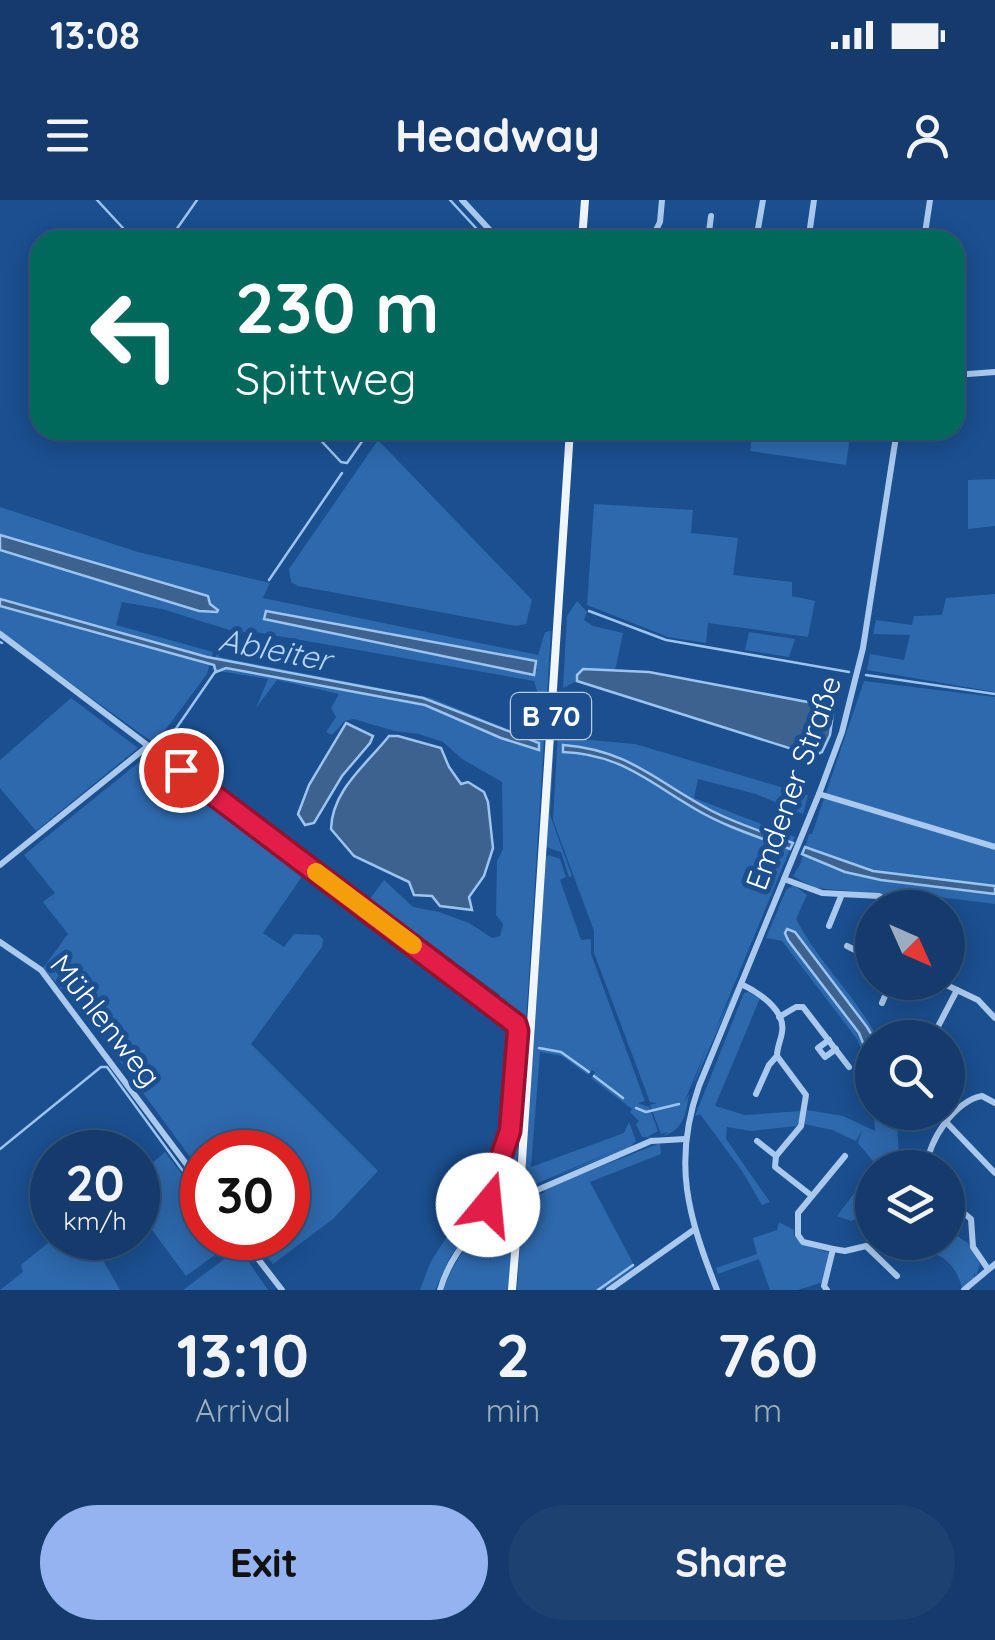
<!DOCTYPE html>
<html lang="en">
<head>
<meta charset="utf-8">
<style>
	body { margin:0; font-family:Quicksand,sans-serif; background:#1d4271; color:#f1f3f6; height:100vh; display:flex; flex-direction:column; font-size:38px; white-space:nowrap }
	* { box-sizing:border-box; margin:0 }
	p { font-size:32px; color:#9dadc1 }
	.icon { flex:none; width:55px; height:55px; fill:none; stroke:currentColor; stroke-width:2; stroke-linecap:round; stroke-linejoin:round }
	.map { position:relative; height:1090px; overflow:hidden }
	.panel { display:flex; flex-direction:column; background:#143b6b; flex:1 }
	.panel>* { flex:none }
	.banner { position:absolute; left:30px; top:30px; width:935px; height:210px; border-radius:30px; box-shadow:0 5px 25px #0003,0 0 0 2px #33557e; background:#00695c; color:#fff; overflow:hidden }
	.needle { width:65px; rotate:135deg }
	.controls { position:absolute; left:855px; top:690px; display:grid; gap:20px }
	.controls a { display:grid; place-items:center; width:110px; height:110px; border-radius:50%; background:#143b6b; box-shadow:0 5px 25px #0003,0 0 0 2px #33557e; font-size:50px }
	.speed { position:absolute; left:30px; top:930px; display:flex; gap:20px; font-size:50px; font-weight:700; text-align:center }
	.speed>* { display:grid; place-content:center; width:130px; height:130px; border-radius:50%; background:#143b6b; box-shadow:0 5px 25px #0003,0 0 0 2px #33557e; line-height:1 }
	.speed small { font-size:25px; font-weight:400 }
	.speed .limit { border:15px solid #d22; background:#fff; color:#111 }
	.pin { position:absolute; display:grid; place-items:center; width:85px; height:85px; color:#fff; margin:-42px; border:5px solid #fff; border-radius:50%; box-shadow:0 2px 10px #0007 }
	.me { position:absolute; width:110px; margin:-55px; rotate:17deg; stroke-linejoin:round; filter:drop-shadow(0 0 8px #0008) }
	.turn { display:flex; align-items:center; gap:35px; height:210px; padding:0 40px; font-size:45px }
	.turn .icon { width:130px; height:130px; stroke-width:2.5 }
	.turn b { display:block; font-size:70px; line-height:85px }
	.eta { display:flex; justify-content:space-evenly; align-items:center; height:170px; text-align:center }
	.eta b { font-size:60px; font-weight:700; line-height:70px }
	.action { display:flex; gap:20px; margin-top:auto; padding:20px 40px }
	.action a { flex:1; height:115px; border-radius:60px; background:#95b2f1; color:#111; font-size:40px; font-weight:700; line-height:115px; text-align:center }
	.action a+a { background:#1d4271; color:#f1f3f6 }
	.status { display:flex; justify-content:space-between; align-items:center; height:70px; padding:0 50px; background:#143b6b; direction:ltr }
	.status svg { height:28px; fill:currentColor }
	header { display:flex; justify-content:space-between; align-items:center; height:130px; padding:0 40px; background:#143b6b; font-size:45px; font-weight:700 }
	.map>svg:first-child { display:block }
	.green { fill:#2e69ad; fill-rule:evenodd }
	.water { fill:#3c6290; stroke:#9cc4f0; stroke-width:2.5 }
	.lines { fill:none; stroke-linecap:round; stroke-linejoin:round }
	.stream { stroke:#9cc4f0; stroke-width:2.5 }
	.minor { stroke:#a9c9ee; stroke-width:6 }
	.major { stroke:#f0f6ff; stroke-width:8 }
	.minor-bridge { stroke:#a9c9ee; stroke-width:6 }
	.route-casing { stroke:#92132f; stroke-width:25 }
	.route { stroke:#e11d48; stroke-width:18 }
	.slow { stroke:#f59e0b; stroke-width:18 }
	.labels { text-anchor:middle; stroke-width:10; stroke-linejoin:round; paint-order:stroke }
	.shield { fill:#1b4f8f; stroke:#bbcadd; stroke-width:2.5 }
	.shield-label { font-size:28px; font-weight:bold; fill:#fff }
	.street-label { font-size:30px; fill:#fff; stroke:#1b4f8f }
	.water-label { font-size:32px; font-style:italic; fill:#b5d3f5; stroke:#1b4f8f }
</style>
</head>
<body>
<div class="status"><b>13:08</b><svg viewBox="0 0 49 12"><path d="M0 12V9h3v3zM5 12V6h3v6zM10 12V3h3v9zM15 12V0h3v12zM26 1h20v11H26zM47 4h2v5h-2z"/></svg></div>
<header><svg class="icon" aria-label="menu" viewBox="0 0 24 24"><path d="M4 6h16M4 12h16M4 18h16"/></svg>Headway<svg class="icon" aria-label="person" viewBox="0 0 24 24"><circle cx="12" cy="8" r="4"/><path d="M4 21q1-7 8-7t8 7"/></svg></header>
<div class="map">
<svg width="995" height="1090" viewBox="0 0 995 1090">
	<rect width="100%" height="100%" fill="#1b4f8f"/>
	<g class="green">
		<polygon points="784,28 846,36 845,40 782,40"/>
		<polygon points="753,230 848,230 847,236 850,237 846,265 750,251"/>
		<polygon points="378,240 532,400 526,424 516,426 298,386 291,382 289,369"/>
		<polygon points="995,279 995,326 968,329 968,280"/>
		<polygon points="594,304 693,310 691,333 738,338 733,375 792,382 792,396 815,401 808,437 708,423 706,443 668,437 587,405"/>
		<path d="M0,307L138,352L270,383L263,398L538,455L545,432L551,431L515,994L499,1003L493,1001L494,987L507,954L521,832L495,803L500,795L369,700L384,680L413,707L439,712L469,723L492,738L500,736L503,724L496,715L497,661L503,649L502,582L462,559L443,542L419,534L394,531L354,519L345,521L332,535L326,532L336,517L331,508L339,494L277,480L256,508L268,479L212,470L217,453L223,446L219,457L431,498L522,535L536,537L537,491L534,481L250,431L239,433L162,409L122,402L116,425L213,452L207,474L155,544L0,432V350L199,411L216,412L89,363L0,335ZM263,415L462,447L537,470L533,475L264,419Z"/>
		<polygon points="995,394 995,492 867,470 870,454 904,460 910,435 873,434 876,420 912,425 914,416 942,415 946,398"/>
		<polygon points="577,401 587,412 584,420 593,426 623,433 615,471 583,469 577,475 577,481 563,488 567,416"/>
		<polygon points="749,432 795,439 789,457 745,450"/>
		<polygon points="864,481 995,497 995,704 899,692 896,701 891,701 884,694 815,688 793,676 800,665 809,634 812,634"/>
		<polygon points="557,491 550,615 572,676 569,677 561,652 546,647"/>
		<path d="M560,495L569,498L568,538L635,544L808,595L803,614L756,594L698,579L694,598L795,637L715,831L745,768L691,890L706,849L684,903L689,894C686,913 684,930 663,936L668,932L661,934L650,905L657,903L650,902L594,753V731L553,620Z"/>
		<polygon points="71,498 138,548 36,631 0,588 0,560"/>
		<polygon points="148,555 270,647 307,669 263,733 284,747 294,734 319,735 323,739 322,747 251,844 378,971 333,1019 273,1064 252,1038 288,1038 288,952 202,952 202,973 90,821 43,768 68,734 43,702 55,693 24,655"/>
		<polygon points="549,655 560,659 566,677 560,680 581,740 591,739 591,754 645,901 638,903 649,907 658,931 646,938 659,937 642,937 636,924 639,921 630,912 632,909 591,878 595,872 592,870 588,875 562,856 540,852 531,967 624,933 629,922 636,941 630,947 548,980 632,943 524,989 546,657"/>
		<path d="M794,685L807,695L796,719C818,762 855,795 877,837L872,838V895L867,862L857,839L782,741L766,738L786,690Z"/>
		<polygon points="748,792 760,798 715,906 745,915 802,911 797,926 751,931 727,927 726,939 770,1002 762,1005 742,971 700,914 695,916 744,793"/>
		<polygon points="807,910 843,916 875,931 874,913 896,913 900,967 875,967 876,965 858,943 862,930 856,941 832,930 804,924"/>
		<path d="M506,911L509,915C508,937 489,1007 477,1023L484,1017L483,1020L462,1043L438,1090L448,1063L465,1037L450,1057L435,1090H420L430,1063L464,1010L498,940Z"/>
		<polygon points="660,943 661,954 590,982 635,1067 603,1090 517,1090 523,1002 545,992 544,989"/>
		<polygon points="165,952 202,1000 202,1038 232,1038 234,1041 186,1076 141,1015 138,1015 138,976"/>
		<polygon points="872,970 872,1014 851,1021 837,1016"/>
		<path d="M514,1007L509,1090H443C459,1048 480,1028 514,1007Z"/>
		<polygon points="779,1022 794,1030 794,1036 802,1044 830,1053 823,1082 798,1090 770,1090 759,1059 718,1074 716,1068 757,1054 753,1038 777,1030"/>
		<path d="M948,1030L968,1043L980,1064L976,1076L974,1073V1078L962,1089C955,1056 932,1051 903,1043L948,1042Z"/>
		<polygon points="54,1038 90,1038 120,1090 0,1090 23,1072 21,1065"/>
		<polygon points="239,1048 268,1090 183,1090"/>
	</g>
	<g class="water">
		<polygon points="0,335 208,396 210,404 218,410 217,412 199,411 0,350"/>
		<polygon points="0,399 207,457 423,498 539,543 539,550 501,538 425,505 226,468 216,472 214,465 0,406"/>
		<polygon points="266,411 536,461 534,475 264,419"/>
		<polygon points="583,469 649,472 834,507 830,535 822,552 814,556 577,481 577,475"/>
		<polygon points="346,523 373,536 370,543 342,576 314,623 305,625 298,614 309,585"/>
		<path d="M389,536H398L441,548L449,567L461,584L468,582L484,592L488,602L493,648L484,676L469,697L472,710L440,706L432,696L414,695L409,682L354,656L331,629C332,590 366,565 389,536Z"/>
		<path d="M563,545C630,550 658,583 712,611C737,624 766,633 793,643L790,649C759,637 726,627 697,610C650,583 621,554 563,552Z"/>
		<polygon points="805,647 873,671 995,686 995,694 881,680 845,672 802,654"/>
		<polygon points="787,729 795,732 867,827 873,837 872,865 859,833 788,740 785,733"/>
	</g>
	<g class="lines">
		<g class="stream">
			<polyline points="97,0 134,40"/>
			<polyline points="450,0 487,40"/>
			<polyline points="504,39 507,40"/>
			<polyline points="169,40 197,0"/>
			<polyline points="311,230 341,262 347,263 370,230"/>
			<polyline points="269,380 342,273"/>
			<polyline points="589,411 666,440 849,472"/>
			<polyline points="0,442 2,443"/>
			<polyline points="866,475 995,494"/>
			<polyline points="164,551 164,546 215,472"/>
			<polyline points="539,848 561,852 589,872"/>
			<polyline points="594,876 623,898"/>
			<polyline points="636,908 646,912 679,904"/>
			<polyline points="0,949 101,867 107,867 202,997"/>
			<polyline points="598,1090 633,1065"/>
		</g>
		<g class="minor">
			<polyline points="462,0 499,40"/>
			<polyline points="810,28 814,0"/>
			<polyline points="654,34 700,40"/>
			<polyline points="651,40 660,22 662,0"/>
			<polyline points="708,40 711,16"/>
			<polyline points="756,40 763,0"/>
			<polyline points="924,40 930,0"/>
			<polyline points="955,175 995,172"/>
			<path d="M0,434L513,821L518,831C515,872 517,916 504,955C497,974 482,994 493,1014"/>
			<polyline points="819,594 995,647"/>
			<polyline points="0,665 148,546"/>
			<polyline points="784,679 822,693 879,696 885,699 888,708"/>
			<polyline points="829,726 842,694"/>
			<polyline points="0,742 41,770 202,985"/>
			<polyline points="847,746 863,754 872,754"/>
			<polyline points="940,782 978,800 995,818"/>
			<path d="M741,784C758,792 786,810 782,832C781,840 777,847 777,856L806,895L801,926L776,956L775,967L812,996"/>
			<polyline points="882,803 891,782"/>
			<polyline points="779,817 796,807 803,807 849,867"/>
			<polyline points="932,838 957,790"/>
			<polyline points="829,840 818,848 825,857 836,849"/>
			<polyline points="756,894 769,865 777,856"/>
			<polyline points="947,923 995,973"/>
			<polyline points="757,941 776,956"/>
			<path d="M927,968C927,941 956,900 982,896L995,903"/>
			<polyline points="528,994 651,941 685,939"/>
			<polyline points="948,1000 971,1019 973,1047 988,1069"/>
			<polyline points="242,1038 282,1090"/>
			<polyline points="833,1049 803,1042 798,1035 798,1013 845,956"/>
			<path d="M440,1090C451,1053 476,1025 508,1004"/>
			<polyline points="609,1090 695,1029"/>
			<path d="M717,1090C688,1016 672,963 699,886L819,594L842,532L863,448L897,230"/>
			<polyline points="827,1090 824,1086 833,1049 845,1051 866,1046 897,1076"/>
			<polyline points="964,1090 995,1064"/>
		</g>
		<g class="major">
			<polyline points="582,40 585,0"/>
			<polyline points="520,991 570,230"/>
			<polyline points="512,1090 519,1004"/>
		</g>
		<polyline class="minor-bridge" points="508,1004 528,994"/>
	</g>
	<g class="lines">
		<g class="route-casing">
			<polyline id="route" points="181,570 516,824 518,831 510,931 489,992 488,1005"/>
		</g>
		<use href="#route" class="route"/>
		<polyline class="slow" points="316,672 413,745"/>
	</g>
	<g class="labels">
		<rect class="shield" x="511" y="493" width="80" height="46" rx="8"/>
		<g class="shield-label">
			<text x="551" y="526">B 70</text>
		</g>
		<g class="street-label">
			<text transform="translate(794 583) rotate(-70)" y="10">Emdener Straße</text>
			<text transform="translate(105 821) rotate(52)" y="10">Mühlenweg</text>
		</g>
		<g class="water-label">
			<text transform="translate(275 450) rotate(11)" y="11">Ableiter</text>
		</g>
	</g>
</svg>
<div class="controls">
<a><svg class="needle" viewBox="-14 -14 28 28"><path d="M0-13l5 13h-10z" fill="#e53935"/><path d="M0 13l5-13h-10z" fill="#9dadc1"/></svg></a>
<a><svg class="icon" aria-label="search" viewBox="0 0 24 24"><circle cx="10" cy="10" r="6"/><path d="M15 15l6 6"/></svg></a>
<a><svg class="icon" aria-label="layers" viewBox="0 0 24 24"><path d="M12 4l9 5-9 5-9-5zM3 14l9 5 9-5"/></svg></a>
</div>
<div class="speed"><div>20<small>km/h</small></div><div class="limit">30</div></div>
<div class="pin" style="left:181px;top:570px;background:#d93025"><svg class="icon" aria-label="arrive" viewBox="0 0 24 24"><path d="M6 21V4h12l-3 4 3 4H6"/></svg></div>
<svg class="me" style="left:488px;top:1005px" viewBox="-20 -20 40 40"><circle r="19" fill="#fff"/><path d="M0-13L10 11 0 6-10 11z" fill="#e11d48"/></svg>
<div class="banner">
<div class="turn"><svg class="icon" aria-label="left" viewBox="0 0 24 24"><path d="M17 20v-9H6M10 6l-5 5 5 5"/></svg><div><b>230 m</b>Spittweg</div></div>
</div>
</div>
<section class="panel">
<div class="eta">
<div><b>13:10</b><p>Arrival</p></div>
<div><b>2</b><p>min</p></div>
<div><b>760</b><p>m</p></div>
</div>
<div class="action"><a>Exit</a><a>Share</a></div>
</section>
</body>
</html>
